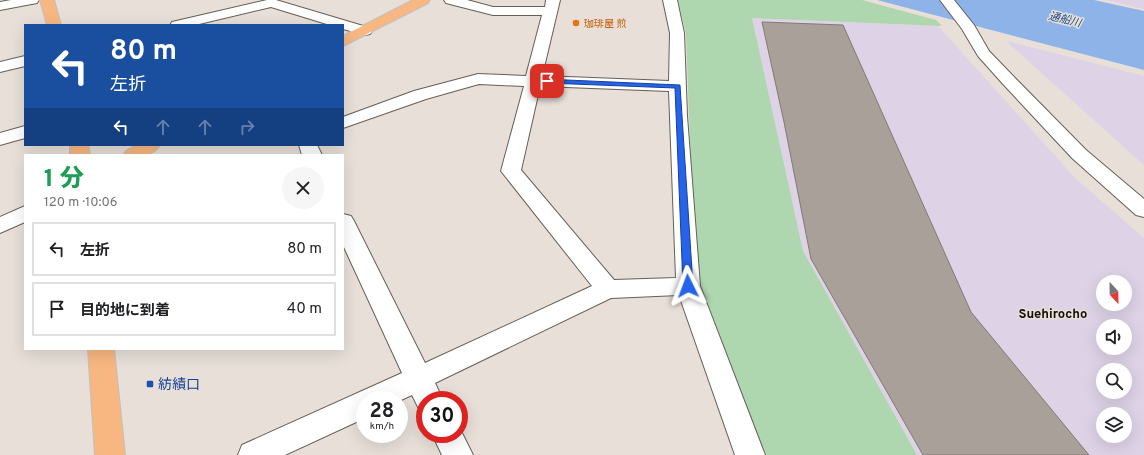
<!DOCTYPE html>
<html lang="ja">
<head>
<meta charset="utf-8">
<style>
	body { margin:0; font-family:Overpass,"Noto Sans JP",sans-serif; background:#f6f6f6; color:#202124; height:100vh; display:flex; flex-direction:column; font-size:15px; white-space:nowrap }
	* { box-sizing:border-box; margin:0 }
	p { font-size:13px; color:#757577 }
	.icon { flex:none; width:22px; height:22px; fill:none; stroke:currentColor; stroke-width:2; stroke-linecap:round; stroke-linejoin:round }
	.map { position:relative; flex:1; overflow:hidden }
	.panel { position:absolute; left:24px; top:154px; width:320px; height:196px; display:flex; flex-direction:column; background:#fff; border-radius:0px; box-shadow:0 4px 16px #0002 }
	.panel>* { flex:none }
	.top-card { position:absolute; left:24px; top:24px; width:320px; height:122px; border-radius:0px; box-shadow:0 4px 16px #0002; background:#1a4fa0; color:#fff; overflow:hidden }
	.needle { width:26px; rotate:158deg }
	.tools { position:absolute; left:1096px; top:275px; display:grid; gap:8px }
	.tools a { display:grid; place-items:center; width:36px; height:36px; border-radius:50%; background:#fff; box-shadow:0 4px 16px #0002; font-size:20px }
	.speed { position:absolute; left:356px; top:391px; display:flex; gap:8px; font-size:20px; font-weight:700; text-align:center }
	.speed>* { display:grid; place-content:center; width:52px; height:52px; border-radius:50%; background:#fff; box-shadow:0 4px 16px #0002; line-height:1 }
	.speed small { font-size:10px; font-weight:400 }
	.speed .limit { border:6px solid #d22; background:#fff; color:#111 }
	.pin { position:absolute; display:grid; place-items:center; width:34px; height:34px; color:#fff; margin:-17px; border-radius:8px; box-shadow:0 2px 6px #0006 }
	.me { position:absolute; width:44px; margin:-22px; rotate:357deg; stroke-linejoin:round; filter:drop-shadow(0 0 3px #0008) }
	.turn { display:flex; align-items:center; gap:14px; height:84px; padding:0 20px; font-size:18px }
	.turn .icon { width:52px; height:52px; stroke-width:2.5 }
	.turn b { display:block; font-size:28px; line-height:34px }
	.lanes { display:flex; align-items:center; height:38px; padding:0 20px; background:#0003; justify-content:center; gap:20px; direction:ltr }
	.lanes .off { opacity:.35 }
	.round { display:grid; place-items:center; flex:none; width:42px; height:42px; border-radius:21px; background:#f6f6f6 }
	.summary { display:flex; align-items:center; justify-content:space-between; height:68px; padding:0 20px }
	h1 { font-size:24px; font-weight:800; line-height:30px; color:#1e9e55 }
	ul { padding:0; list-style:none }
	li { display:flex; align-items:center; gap:12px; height:54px; margin:0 8px 6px; padding:0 12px; border:2px solid #e0e0e0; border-radius:0px }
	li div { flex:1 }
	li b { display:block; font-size:15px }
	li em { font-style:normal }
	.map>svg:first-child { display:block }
	.industrial { fill:#ddd2e6; fill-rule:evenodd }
	.green { fill:#aed6af }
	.water { fill:#8db3e8 }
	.building { fill:#a8a099; stroke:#827a74 }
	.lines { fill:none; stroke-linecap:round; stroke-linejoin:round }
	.minor-casing { stroke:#665f58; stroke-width:2 }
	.tertiary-casing { stroke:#665f58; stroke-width:2 }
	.trunk-casing { stroke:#c1c0c0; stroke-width:2 }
	.minor { fill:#fff; fill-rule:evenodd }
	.tertiary { fill:#fff; fill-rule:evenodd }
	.trunk { fill:#f8b780; fill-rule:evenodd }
	.route { fill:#2563eb; stroke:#184099 }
	.food-dot { fill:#e8710a; stroke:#e7dfd8; stroke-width:1.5 }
	.transit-dot { fill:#1a4fb4; stroke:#e7dfd8; stroke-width:1.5 }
	.labels { text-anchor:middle; stroke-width:3; stroke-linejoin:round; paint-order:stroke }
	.far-food-label { font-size:10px; fill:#c56008; stroke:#e7dfd8; text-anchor:start }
	.far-water-label { font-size:11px; font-style:italic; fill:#225291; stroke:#e7dfd8 }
	.neighbourhood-label { font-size:13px; font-weight:bold; fill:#100d0b; stroke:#e7dfd8 }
	.near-transit-label { font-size:14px; fill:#164399; stroke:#e7dfd8; text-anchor:start }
</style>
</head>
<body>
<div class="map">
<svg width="1144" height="455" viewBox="0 0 1144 455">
	<rect width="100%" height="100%" fill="#e7dfd8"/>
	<g class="industrial">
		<polygon points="1106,0 1144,0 1144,9"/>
		<path d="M752,18L938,26L1076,179L1144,238V455H917L803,251ZM1103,282H1125V304H1103ZM1103,326H1125V348H1103ZM1103,370H1125V392H1103ZM1103,414H1125V436H1103Z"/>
		<polygon points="1006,41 1144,76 1144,165"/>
	</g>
	<polygon class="green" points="678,0 862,0 936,20 942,26 752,18 803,251 917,455 765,455 695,278 686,34"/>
	<polygon class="water" points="877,0 1094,0 1144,11 1144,70"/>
	<polygon class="building" points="762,22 843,25 971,312 1089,455 923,455 811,259 784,122"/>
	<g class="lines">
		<g class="minor-casing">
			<g id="minor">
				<polygon points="267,0 276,0 370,28 372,31 370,34 365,35 343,29 343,25 330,25 271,7 195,25 170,25 172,22"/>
				<path d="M444,0H467L493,7H545L546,0H560L542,76L669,81L670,33L663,0H677L684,33L687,116L700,286L765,455H735L679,295L611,298L435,383L443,400H425V411L419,409L412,395L399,401L365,400V418L285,455H238L242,445L402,373L343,245V214L351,216L354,221L425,363L592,286L501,171L524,86L479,84L426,99L343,128V117L414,91L478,74L526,76L542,15H493L446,3ZM540,86L669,91L676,278L614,280L521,170Z"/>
				<polygon points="25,56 25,66 0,72 0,62"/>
				<polygon points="25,126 25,138 0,145 0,133"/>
				<polygon points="299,145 317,145 322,155 302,155"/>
				<polygon points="459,427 473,455 442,455 432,434 459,434"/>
			</g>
		</g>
		<g class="tertiary-casing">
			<g id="tertiary">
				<polygon points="11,0 39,0 37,3 0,10 0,2"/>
				<polygon points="940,0 954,0 974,25 989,51 1015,78 1086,150 1144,199 1144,217 1136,215 1072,158 1003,84 978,56 962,29"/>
				<polygon points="25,206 25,222 0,233 0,217"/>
			</g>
		</g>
		<g class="trunk-casing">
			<g id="trunk">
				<polygon points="40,0 54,0 61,25 47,25"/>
				<polygon points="413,0 430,0 428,3 343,46 343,36"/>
				<polygon points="70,145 88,145 90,155 70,155"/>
				<path d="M137,145H160C152,158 137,155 123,155L126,151Z"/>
				<polygon points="88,349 114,349 125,455 95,455"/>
			</g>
		</g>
		<use href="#minor" class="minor"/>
		<use href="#tertiary" class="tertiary"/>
		<use href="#trunk" class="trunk"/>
	</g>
	<polygon class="route" points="544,79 680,85 693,286 691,289 688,290 683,286 675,88 547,83 544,82"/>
	<circle class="food-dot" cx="576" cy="23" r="4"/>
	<rect class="transit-dot" x="146" y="380" width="8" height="8" rx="2"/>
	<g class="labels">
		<g class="far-food-label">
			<text x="584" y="27">珈琲屋 煎</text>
		</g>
		<g class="far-water-label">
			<text transform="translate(1065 19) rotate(14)" y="4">通船川</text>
		</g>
		<g class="neighbourhood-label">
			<text x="1053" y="318">Suehirocho</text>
		</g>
		<g class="near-transit-label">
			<text x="158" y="389">紡績口</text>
		</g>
	</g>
</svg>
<div class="tools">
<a><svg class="needle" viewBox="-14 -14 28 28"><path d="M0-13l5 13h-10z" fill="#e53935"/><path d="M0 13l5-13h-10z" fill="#757577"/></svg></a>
<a><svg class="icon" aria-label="sound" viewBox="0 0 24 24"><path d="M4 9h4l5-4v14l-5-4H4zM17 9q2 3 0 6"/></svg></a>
<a><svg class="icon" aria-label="search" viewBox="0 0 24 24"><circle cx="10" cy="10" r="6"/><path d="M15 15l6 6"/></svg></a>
<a><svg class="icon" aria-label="layers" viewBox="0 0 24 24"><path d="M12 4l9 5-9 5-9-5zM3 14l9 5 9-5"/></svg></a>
</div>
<div class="speed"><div>28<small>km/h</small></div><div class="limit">30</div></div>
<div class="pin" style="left:547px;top:81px;background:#d93025"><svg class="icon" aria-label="arrive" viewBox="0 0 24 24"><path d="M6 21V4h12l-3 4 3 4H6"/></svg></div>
<svg class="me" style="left:688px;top:286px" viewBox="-20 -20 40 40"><path d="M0-17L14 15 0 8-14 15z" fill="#2563eb" stroke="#fff" stroke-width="4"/></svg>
<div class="top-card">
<div class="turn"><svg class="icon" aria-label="left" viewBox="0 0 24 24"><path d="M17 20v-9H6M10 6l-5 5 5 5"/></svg><div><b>80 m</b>左折</div></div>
<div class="lanes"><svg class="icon" aria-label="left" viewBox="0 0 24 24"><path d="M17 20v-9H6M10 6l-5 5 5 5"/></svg><svg class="icon off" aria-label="ahead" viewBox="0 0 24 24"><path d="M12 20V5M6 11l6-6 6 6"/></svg><svg class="icon off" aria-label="ahead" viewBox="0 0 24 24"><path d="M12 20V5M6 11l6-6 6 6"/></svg><svg class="icon off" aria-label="right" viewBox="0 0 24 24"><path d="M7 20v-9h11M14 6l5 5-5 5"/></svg></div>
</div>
<section class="panel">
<div class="summary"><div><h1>1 分</h1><p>120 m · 10:06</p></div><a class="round"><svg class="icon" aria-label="close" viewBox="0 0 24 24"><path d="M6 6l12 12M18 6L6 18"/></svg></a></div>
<ul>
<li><svg class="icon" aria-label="left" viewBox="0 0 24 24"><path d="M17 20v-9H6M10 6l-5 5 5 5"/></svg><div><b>左折</b></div><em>80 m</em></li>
<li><svg class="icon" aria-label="arrive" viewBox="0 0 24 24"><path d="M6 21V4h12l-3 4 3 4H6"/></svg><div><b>目的地に到着</b></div><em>40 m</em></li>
</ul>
</section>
</div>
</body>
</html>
